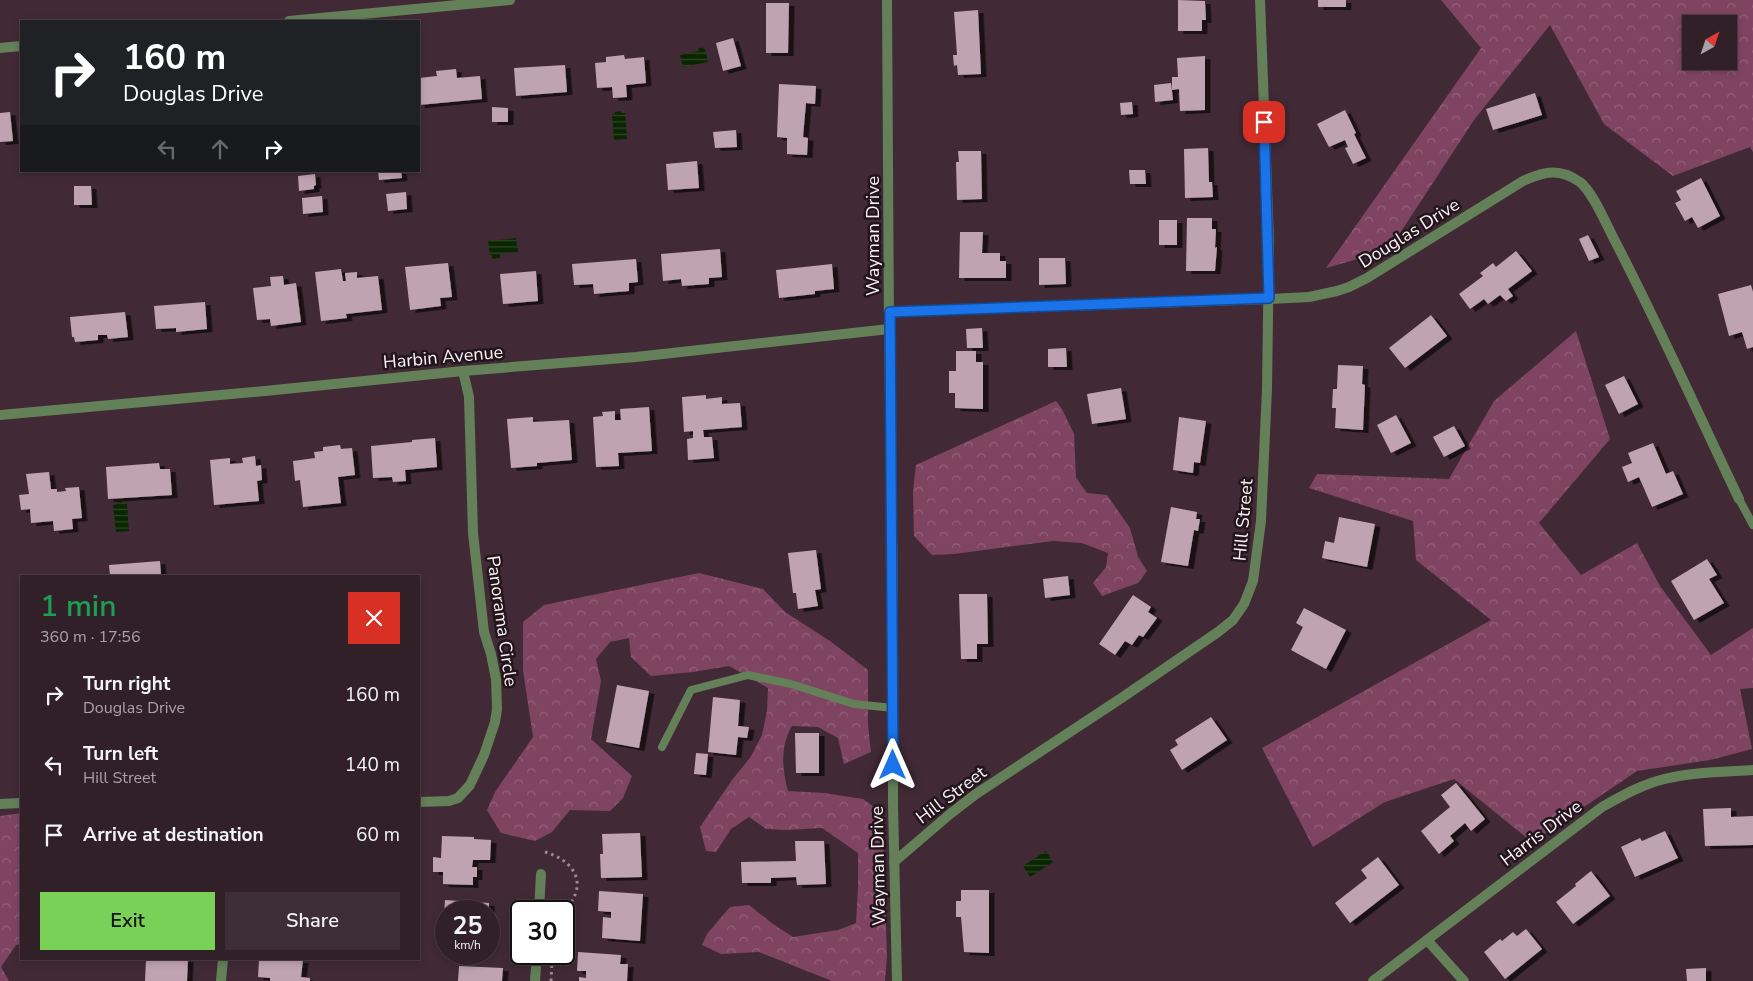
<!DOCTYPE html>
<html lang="en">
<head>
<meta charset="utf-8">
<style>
	body { margin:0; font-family:"Nunito Sans",sans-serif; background:#3d2d34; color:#f1f3f6; height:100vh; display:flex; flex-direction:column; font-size:19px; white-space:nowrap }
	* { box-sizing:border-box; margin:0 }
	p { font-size:16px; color:#a8a3a8 }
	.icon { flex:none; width:28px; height:28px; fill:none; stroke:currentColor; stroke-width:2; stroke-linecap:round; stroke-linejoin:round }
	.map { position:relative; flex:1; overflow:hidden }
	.drawer { position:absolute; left:20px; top:575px; width:400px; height:385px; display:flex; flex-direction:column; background:#312028; border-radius:0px; box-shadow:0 2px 8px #0003,0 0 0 1px #4c3e45 }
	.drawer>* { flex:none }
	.hud { position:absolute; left:20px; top:20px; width:400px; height:152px; border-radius:0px; box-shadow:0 2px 8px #0003,0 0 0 1px #4c3e45; background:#202124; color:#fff; overflow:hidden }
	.needle { width:32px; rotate:40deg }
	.fabs { position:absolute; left:1682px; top:15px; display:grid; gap:10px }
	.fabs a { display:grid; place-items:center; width:55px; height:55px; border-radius:0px; background:#312028; box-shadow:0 2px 8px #0003,0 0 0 1px #4c3e45; font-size:25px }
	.speed { position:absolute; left:435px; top:900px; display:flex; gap:10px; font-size:25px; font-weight:700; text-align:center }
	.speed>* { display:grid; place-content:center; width:65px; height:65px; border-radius:50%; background:#312028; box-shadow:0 2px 8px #0003,0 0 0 1px #4c3e45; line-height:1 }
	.speed small { font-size:12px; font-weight:400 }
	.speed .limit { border:2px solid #111; border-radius:8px; background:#fff; color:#111 }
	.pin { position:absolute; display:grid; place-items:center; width:42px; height:42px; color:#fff; margin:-21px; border-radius:10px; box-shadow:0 2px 8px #0006 }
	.me { position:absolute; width:55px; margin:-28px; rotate:0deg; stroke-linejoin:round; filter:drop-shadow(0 0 4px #0008) }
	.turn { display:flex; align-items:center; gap:18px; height:105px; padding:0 20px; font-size:22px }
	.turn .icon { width:65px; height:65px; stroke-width:2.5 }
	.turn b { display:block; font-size:35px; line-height:42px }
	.lanes { display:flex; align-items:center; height:48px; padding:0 20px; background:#0003; justify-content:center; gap:25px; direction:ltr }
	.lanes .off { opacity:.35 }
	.round { display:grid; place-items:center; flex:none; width:52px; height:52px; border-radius:0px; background:#3d2d34 }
	.overview { display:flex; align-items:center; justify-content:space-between; height:85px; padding:0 20px }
	h1 { font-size:30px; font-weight:600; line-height:38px; color:#1e9e55 }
	.primary-button { display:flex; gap:10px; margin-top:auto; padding:10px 20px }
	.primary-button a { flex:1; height:58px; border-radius:0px; background:#7ad157; color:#111; font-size:20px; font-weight:600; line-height:58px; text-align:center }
	.primary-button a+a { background:#3d2d34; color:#f1f3f6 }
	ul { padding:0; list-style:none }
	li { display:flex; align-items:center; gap:15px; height:70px; padding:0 20px }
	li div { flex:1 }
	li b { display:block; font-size:19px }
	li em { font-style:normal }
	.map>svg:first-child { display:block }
	.forest { fill:url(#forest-crowns); fill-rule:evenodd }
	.water { fill:url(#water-rules) }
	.building { fill:#c0a3b0; filter:url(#shadow) }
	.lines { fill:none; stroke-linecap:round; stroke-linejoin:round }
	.path { stroke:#9f8c95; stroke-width:3; stroke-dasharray:2.5 4; stroke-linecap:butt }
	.lane { stroke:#638059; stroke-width:8 }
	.street { stroke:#638059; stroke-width:10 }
	.route-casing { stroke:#114b97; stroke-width:12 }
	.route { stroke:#1a73e8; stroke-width:9 }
	.labels { text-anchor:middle; stroke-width:5; stroke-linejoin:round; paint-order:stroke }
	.street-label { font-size:18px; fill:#fff0f6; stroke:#21161b }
</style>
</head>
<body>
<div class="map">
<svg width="1753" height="981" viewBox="0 0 1753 981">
	<defs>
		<pattern id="forest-crowns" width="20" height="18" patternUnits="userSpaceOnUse" patternTransform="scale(1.25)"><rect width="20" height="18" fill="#804463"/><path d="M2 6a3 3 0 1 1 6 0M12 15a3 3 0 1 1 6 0" fill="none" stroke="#935f7a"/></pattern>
		<pattern id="water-rules" width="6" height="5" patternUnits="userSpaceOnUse" patternTransform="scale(1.25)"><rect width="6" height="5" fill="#0a2600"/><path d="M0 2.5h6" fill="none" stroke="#2f4626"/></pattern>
		<filter id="shadow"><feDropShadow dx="5.5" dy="3" stdDeviation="0" flood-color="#0009"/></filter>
	</defs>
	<rect width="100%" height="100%" fill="#412a35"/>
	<g class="forest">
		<path d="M1441,0H1753V152L1750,147L1673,176L1604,124L1550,25L1474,120L1389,250L1326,268L1481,48ZM1691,24H1729V61H1691Z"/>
		<polygon points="1576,331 1610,439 1539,523 1581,575 1637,543 1660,586 1711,655 1753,628 1753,688 1740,689 1752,749 1710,760 1637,771 1532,842 1454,779 1385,802 1313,847 1262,748 1491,620 1416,560 1413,521 1309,488 1317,474 1449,479 1494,401"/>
		<polygon points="1056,401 1062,409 1074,434 1076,478 1087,493 1107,495 1130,528 1138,557 1147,571 1138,583 1102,596 1093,583 1106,567 1108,553 1082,543 1053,541 954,554 932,555 914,536 913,491 916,465"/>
		<path d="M699,573L763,589L785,612L830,641L868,670V725L871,752L844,764L838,738L818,727L792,726C780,746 782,769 788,791L824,793L863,799L882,813L887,956L885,981H832L759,952L721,954L702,945L707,934L730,907L749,905L773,924L793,937L838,930L856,923L858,888V853L822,828L786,830L766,829L749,817L731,829L716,852L706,851L700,827L732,780L750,758L762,735L767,711L768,688L729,666L693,672L651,676L631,657L629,638L610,642L596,659L601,681L591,739L632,776L623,798L610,811L570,810L552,832L535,841L501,833L487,810L495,792L533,737L523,670V622L544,605Z"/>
		<polygon points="21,813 21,944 16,945 1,967 9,981 0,981 0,816"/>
	</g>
	<g class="water">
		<polygon points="703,47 704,49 705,49 708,62 683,67 680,55 699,51 698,48"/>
		<polygon points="621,111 621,113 625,113 627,139 614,140 612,114 615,114 615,112"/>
		<polygon points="516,238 518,252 500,254 500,258 492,259 492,255 490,255 488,241"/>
		<polygon points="117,501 122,501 122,503 127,503 129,531 116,532 113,505 117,504"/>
		<polygon points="1046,851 1053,862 1030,877 1023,866"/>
	</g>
	<g class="building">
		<polygon points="1178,0 1205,1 1206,20 1202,20 1202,31 1178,31"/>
		<rect x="1318" y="0" width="28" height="7"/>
		<polygon points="766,3 789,3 788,53 766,53"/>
		<polygon points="978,10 981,74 958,75 957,65 954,66 953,55 957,55 954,12"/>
		<polygon points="733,38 741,66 723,71 716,43"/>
		<polygon points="624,55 625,59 644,57 646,83 626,85 627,97 613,98 612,87 597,88 595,63 606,62 606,57"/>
		<polygon points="1205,56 1205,110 1180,111 1179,89 1172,90 1172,77 1178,77 1177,58"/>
		<polygon points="565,65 567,92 516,96 514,68"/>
		<polygon points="456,69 457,78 480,76 482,99 419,105 419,78 437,76 436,71"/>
		<polygon points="1171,83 1173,100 1155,102 1154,85"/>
		<polygon points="779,84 816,86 815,104 806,103 803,137 808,138 807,155 787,154 787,138 777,137"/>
		<polygon points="1535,93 1542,115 1493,130 1486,109"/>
		<polygon points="1132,102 1133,114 1121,115 1120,103"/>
		<polygon points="492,107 508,108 508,122 492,122"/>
		<polygon points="1345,110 1356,133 1354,134 1366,158 1353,164 1345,148 1348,147 1345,140 1329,147 1317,124"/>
		<polygon points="10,112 13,141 0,142 0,113"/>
		<polygon points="736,130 737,147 715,148 713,132"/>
		<polygon points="1208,148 1209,182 1212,182 1213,197 1185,198 1184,149"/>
		<polygon points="958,151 981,151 982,199 957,200 956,162 959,162"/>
		<polygon points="697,161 699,188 668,190 666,164"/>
		<polygon points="1129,170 1145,170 1146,184 1130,184"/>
		<polygon points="378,171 401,171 402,178 379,180"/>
		<polygon points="315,174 316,185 314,186 314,189 299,191 298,176"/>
		<polygon points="1701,178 1720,216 1698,228 1692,217 1685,221 1675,203 1681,200 1676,191"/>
		<polygon points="74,186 91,186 92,205 74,205"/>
		<polygon points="406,192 407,209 388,211 386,194"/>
		<polygon points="322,196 323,212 303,214 302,198"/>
		<polygon points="1187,218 1212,218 1212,229 1216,229 1215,248 1217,247 1215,271 1186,271"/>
		<rect x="1159" y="220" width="18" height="25"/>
		<polygon points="960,232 983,232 982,253 1000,253 1000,261 1006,261 1006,278 959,278"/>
		<polygon points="1588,235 1599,257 1589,261 1579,239"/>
		<polygon points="720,249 722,277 709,278 709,284 682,286 681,279 663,281 661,254"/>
		<polygon points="1516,251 1532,271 1508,289 1513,296 1506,301 1500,295 1488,304 1484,299 1470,309 1459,294 1483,276 1480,273 1493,263 1496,267"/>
		<polygon points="1039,258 1065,258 1066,284 1039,285"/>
		<polygon points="636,259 638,282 629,283 629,291 594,294 593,284 574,285 572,264"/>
		<polygon points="448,263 452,297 440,298 441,306 410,310 405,267"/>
		<polygon points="832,264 834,289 815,291 815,294 779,298 776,270"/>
		<polygon points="341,269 343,281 346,281 345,273 357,272 357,278 378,276 382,310 346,314 347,318 321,321 315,272"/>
		<polygon points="536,271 538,301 503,304 500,274"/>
		<polygon points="283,276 284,285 296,283 301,322 271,326 270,319 257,320 253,288 271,286 270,277"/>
		<polygon points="1751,285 1753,292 1753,347 1747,349 1742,332 1729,336 1718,294"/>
		<polygon points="205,302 207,329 176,332 176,328 156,329 154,306"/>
		<polygon points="125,312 128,337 108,339 107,335 98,335 98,340 75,342 74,337 72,337 70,317"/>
		<polygon points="1431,315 1447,336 1405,368 1389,348"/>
		<polygon points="982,328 983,348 967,348 966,329"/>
		<polygon points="1066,348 1067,367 1048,367 1048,349"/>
		<polygon points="956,351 976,351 976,362 983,362 983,409 955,408 955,393 949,393 949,371 956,371"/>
		<polygon points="1338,365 1363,366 1362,384 1365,385 1363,430 1335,428 1336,408 1332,408 1333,389 1337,389"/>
		<polygon points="1624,376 1638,404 1619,414 1605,385"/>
		<polygon points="1121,388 1126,419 1092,424 1087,394"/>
		<polygon points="706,395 706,399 722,397 722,404 740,403 742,427 703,430 704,437 712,437 714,458 688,460 687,439 693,438 693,431 684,432 682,397"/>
		<polygon points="649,407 652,451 618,453 619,466 596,467 593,417 603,416 602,412 615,411 615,420 621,420 620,409"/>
		<polygon points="1396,415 1411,443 1391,453 1377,425"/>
		<polygon points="533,417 533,422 569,420 572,460 537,463 537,466 511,468 507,419"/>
		<polygon points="1179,417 1206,421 1200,463 1194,462 1193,473 1173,470"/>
		<polygon points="1454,426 1465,446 1444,457 1433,437"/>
		<polygon points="435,438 437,467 405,470 406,481 393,482 392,477 373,478 371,446 412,442 412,440"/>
		<polygon points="1653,443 1666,474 1673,471 1683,494 1652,507 1639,477 1628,482 1622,467 1632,463 1628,453"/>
		<polygon points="340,445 341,449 352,448 355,475 338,477 341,503 303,507 300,480 295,481 293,461 315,458 314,452 323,451 323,447"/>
		<polygon points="255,456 256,466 261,465 262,480 257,481 259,501 214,505 210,460 230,458 230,464 243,463 242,458"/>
		<polygon points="159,463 160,469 170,469 172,495 108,499 106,467"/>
		<polygon points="49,472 51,489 57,489 57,492 66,491 65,488 79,487 82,518 72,519 73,529 54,531 53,521 31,523 30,509 21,510 19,495 29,494 26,474"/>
		<polygon points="1171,507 1197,512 1196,519 1200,519 1198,531 1194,530 1188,566 1161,562"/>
		<polygon points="1339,517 1375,524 1367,567 1322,558 1325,541 1334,543"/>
		<polygon points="816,550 821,589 815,590 818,606 798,609 796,593 793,593 788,553"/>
		<polygon points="1707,559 1717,575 1709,579 1724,603 1694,620 1671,581"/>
		<polygon points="160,561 161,576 110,576 109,565"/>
		<polygon points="1068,576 1070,595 1045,598 1043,579"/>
		<polygon points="959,594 987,594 988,644 977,644 977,659 961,659"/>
		<polygon points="1133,595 1151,607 1148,612 1157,618 1143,637 1139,635 1132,645 1125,641 1115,655 1099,644"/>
		<polygon points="1304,608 1346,630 1326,669 1291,650 1303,627 1296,623"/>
		<polygon points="617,685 649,691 639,748 606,742"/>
		<polygon points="713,697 740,700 738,726 749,727 747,738 738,737 736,755 708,752"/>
		<polygon points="1211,717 1227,740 1182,770 1170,750 1178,745 1175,740"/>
		<polygon points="795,733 819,733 819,773 796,773"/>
		<polygon points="696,753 708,754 706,775 694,774"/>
		<polygon points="1456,783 1485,819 1471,831 1465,823 1450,836 1454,841 1439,854 1421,831 1450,807 1441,795"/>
		<polygon points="1731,808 1731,817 1753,816 1753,845 1705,846 1703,809"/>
		<polygon points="1665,831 1678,858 1635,877 1621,847 1640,838 1642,841"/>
		<polygon points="640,833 642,877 601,878 600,854 603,854 602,834"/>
		<polygon points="442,836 474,837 474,839 491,840 490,860 473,860 472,867 477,867 477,877 473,877 473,885 443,884 443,872 433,872 433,857 441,858"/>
		<polygon points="795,841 824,841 826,884 797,885 796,877 771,878 771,883 742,883 741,862 796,861"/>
		<polygon points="1378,857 1399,885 1350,923 1335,903 1367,878 1361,870"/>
		<polygon points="1591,871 1610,896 1573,924 1556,902 1576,886 1575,884"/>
		<polygon points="961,890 989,890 989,953 964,952 961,917 956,917 956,901 961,901"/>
		<polygon points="599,891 643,894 640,941 602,938 603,917 611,918 611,912 598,911"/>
		<polygon points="445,900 489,903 489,911 446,911 446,947 442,946"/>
		<polygon points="1526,929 1542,949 1505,979 1484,952 1500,939 1502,941 1513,932 1517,936"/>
		<polygon points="578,952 621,955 620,964 628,964 627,981 579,981 579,977 586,978 586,971 577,971"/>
		<polygon points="146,959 188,959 187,981 145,981"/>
		<polygon points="259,959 303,960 301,977 310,978 310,981 270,981 270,978 258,977"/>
		<polygon points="459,966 503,968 502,981 458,981"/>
		<polygon points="1706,968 1706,981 1687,981 1686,969"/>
	</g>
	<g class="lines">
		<g class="path">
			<path d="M545,852C563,857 582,871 576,892C574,900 568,906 564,913"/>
			<polyline points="551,981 552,962"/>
		</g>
		<g class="lane">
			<polyline points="1739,499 1753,525"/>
			<polyline points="662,747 691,690 748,675 791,684 854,704 893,708"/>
		</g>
		<g class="street">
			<polyline points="887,0 889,329 893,594 893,804 897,981"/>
			<polyline points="289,21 510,0"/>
			<polyline points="0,48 21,46"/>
			<path d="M890,312L1269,299L1309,297L1337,291L1349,287L1367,278L1523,181C1545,171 1560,168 1580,182C1593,192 1607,226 1615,241C1659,326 1698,413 1739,499"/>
			<polyline points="0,415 265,391 463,371 636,357 889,329"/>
			<polyline points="419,802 449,801 458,798 470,785 484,755 495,722 497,709 496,679 491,654 484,632 473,533 469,397 463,371"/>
			<polyline points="0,804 21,803"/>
			<polyline points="894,862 950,814 976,794 1123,697 1218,632 1233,620 1244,604 1253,581 1261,521 1267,389 1269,242 1260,0"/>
			<polyline points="539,911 541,874"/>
			<polyline points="1427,940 1464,981"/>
			<polyline points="221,981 223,959"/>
			<polyline points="535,981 537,954"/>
			<path d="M1373,981L1602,807C1620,797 1637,787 1657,781C1688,772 1721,772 1753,770"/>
		</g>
	</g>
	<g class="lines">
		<g class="route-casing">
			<polyline id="route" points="893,765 890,312 1269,298 1264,122"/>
		</g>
		<use href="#route" class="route"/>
	</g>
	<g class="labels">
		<g class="street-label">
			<text transform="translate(1409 233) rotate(-32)" y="6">Douglas Drive</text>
			<text transform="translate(873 236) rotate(-90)" y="6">Wayman Drive</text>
			<text transform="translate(443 357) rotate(-5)" y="6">Harbin Avenue</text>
			<text transform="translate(1243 520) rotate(-85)" y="6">Hill Street</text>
			<text transform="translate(502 621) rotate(82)" y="6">Panorama Circle</text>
			<text transform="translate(951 795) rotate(-37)" y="6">Hill Street</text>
			<text transform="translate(1541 833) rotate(-37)" y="6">Harris Drive</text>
			<text transform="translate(878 866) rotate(-91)" y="6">Wayman Drive</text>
		</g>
	</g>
</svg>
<div class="fabs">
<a><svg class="needle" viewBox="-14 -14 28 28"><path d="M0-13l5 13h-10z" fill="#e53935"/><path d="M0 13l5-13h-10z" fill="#a8a3a8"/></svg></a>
</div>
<div class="speed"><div>25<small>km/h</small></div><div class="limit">30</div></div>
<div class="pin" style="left:1264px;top:122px;background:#d93025"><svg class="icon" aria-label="arrive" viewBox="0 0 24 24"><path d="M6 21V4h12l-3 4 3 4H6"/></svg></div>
<svg class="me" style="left:893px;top:765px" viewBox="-20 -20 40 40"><path d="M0-17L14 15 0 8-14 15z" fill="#1a73e8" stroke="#fff" stroke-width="4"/></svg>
<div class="hud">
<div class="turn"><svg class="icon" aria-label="right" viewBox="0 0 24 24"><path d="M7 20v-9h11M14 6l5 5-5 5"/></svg><div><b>160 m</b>Douglas Drive</div></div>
<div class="lanes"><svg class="icon off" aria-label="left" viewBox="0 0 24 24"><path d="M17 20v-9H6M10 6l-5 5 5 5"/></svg><svg class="icon off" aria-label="ahead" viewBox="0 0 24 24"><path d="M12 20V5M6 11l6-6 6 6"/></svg><svg class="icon" aria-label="right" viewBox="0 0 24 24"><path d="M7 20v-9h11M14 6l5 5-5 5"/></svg></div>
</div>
<section class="drawer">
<div class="overview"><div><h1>1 min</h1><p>360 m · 17:56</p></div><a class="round" style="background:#d93025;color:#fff"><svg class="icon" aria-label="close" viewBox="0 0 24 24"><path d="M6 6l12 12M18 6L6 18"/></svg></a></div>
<ul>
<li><svg class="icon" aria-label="right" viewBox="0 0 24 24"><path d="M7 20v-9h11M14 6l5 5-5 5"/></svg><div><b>Turn right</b><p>Douglas Drive</p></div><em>160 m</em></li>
<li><svg class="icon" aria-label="left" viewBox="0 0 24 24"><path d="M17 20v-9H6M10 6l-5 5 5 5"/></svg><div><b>Turn left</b><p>Hill Street</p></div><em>140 m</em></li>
<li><svg class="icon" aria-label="arrive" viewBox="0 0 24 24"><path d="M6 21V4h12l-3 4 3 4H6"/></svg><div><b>Arrive at destination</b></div><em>60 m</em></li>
</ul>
<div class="primary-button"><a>Exit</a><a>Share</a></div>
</section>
</div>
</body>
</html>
